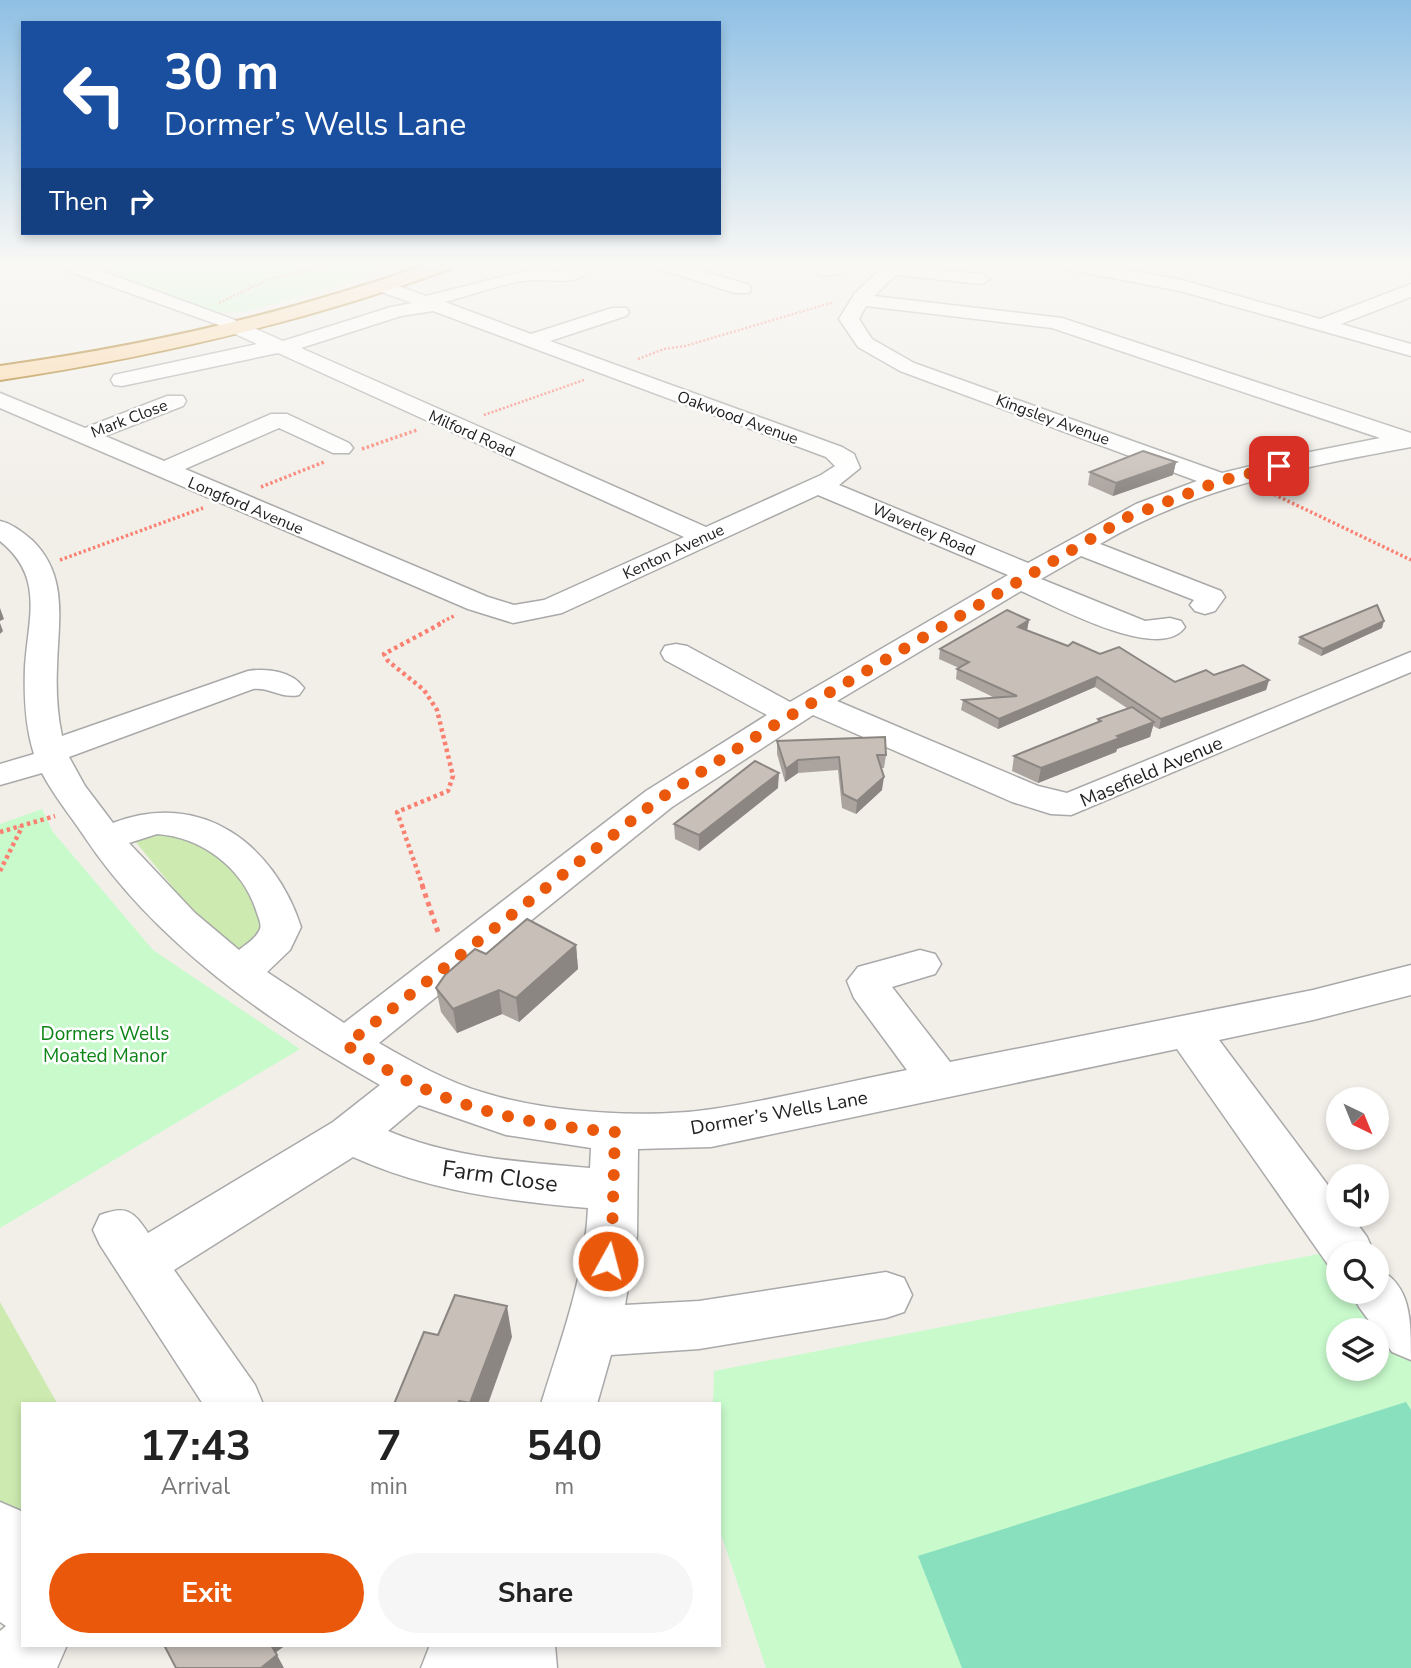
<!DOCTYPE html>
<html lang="en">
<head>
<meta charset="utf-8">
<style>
	body { margin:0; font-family:"Nunito Sans",sans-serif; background:#f6f6f6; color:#222; height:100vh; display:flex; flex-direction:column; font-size:26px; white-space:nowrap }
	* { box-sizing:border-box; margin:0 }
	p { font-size:23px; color:#767676 }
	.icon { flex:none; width:38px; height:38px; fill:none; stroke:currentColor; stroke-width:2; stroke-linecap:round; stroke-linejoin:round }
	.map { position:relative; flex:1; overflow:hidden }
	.sheet { position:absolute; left:21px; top:1402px; width:700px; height:245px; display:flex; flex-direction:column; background:#fff; border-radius:0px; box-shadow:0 4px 10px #0003 }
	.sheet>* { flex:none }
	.guide { position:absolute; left:21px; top:21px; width:700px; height:214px; border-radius:0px; box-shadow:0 4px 10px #0003; background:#1a4fa0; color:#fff; overflow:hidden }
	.needle { width:46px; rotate:137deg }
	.fabs { position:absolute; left:1326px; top:1087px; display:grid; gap:14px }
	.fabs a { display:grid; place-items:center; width:63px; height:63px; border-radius:50%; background:#fff; box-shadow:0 4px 10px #0003; font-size:35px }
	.pin { position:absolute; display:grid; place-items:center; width:60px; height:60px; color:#fff; margin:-30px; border-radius:14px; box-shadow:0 4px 10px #0006 }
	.me { position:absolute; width:77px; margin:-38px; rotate:7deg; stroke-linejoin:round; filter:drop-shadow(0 0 5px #0008) }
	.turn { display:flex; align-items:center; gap:24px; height:147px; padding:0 28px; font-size:32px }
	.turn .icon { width:91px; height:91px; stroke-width:2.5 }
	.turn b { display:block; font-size:49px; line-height:60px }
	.then { display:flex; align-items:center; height:66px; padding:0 28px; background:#0003; gap:14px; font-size:26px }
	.eta { display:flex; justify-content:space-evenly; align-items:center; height:119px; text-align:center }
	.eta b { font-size:42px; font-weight:700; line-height:49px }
	.cta { display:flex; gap:14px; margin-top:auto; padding:14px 28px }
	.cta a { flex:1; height:80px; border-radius:42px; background:#ea580c; color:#fff; font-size:28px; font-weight:700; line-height:80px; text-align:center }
	.cta a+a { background:#f6f6f6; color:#222 }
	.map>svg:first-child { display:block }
	.grass { fill:#cdebb0 }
	.park { fill:#c8facc; fill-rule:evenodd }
	.pitch { fill:#88e0be }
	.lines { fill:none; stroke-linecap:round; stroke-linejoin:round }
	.minor-casing { stroke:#a9a9a9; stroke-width:3 }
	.major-casing { stroke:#a06b00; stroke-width:4 }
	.path-far3 { stroke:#fa8072; stroke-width:2.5; stroke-dasharray:2 2; stroke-linecap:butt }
	.path-far2 { stroke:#fa8072; stroke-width:3.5; stroke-dasharray:2.5 2.5; stroke-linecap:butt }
	.path-far1 { stroke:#fa8072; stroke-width:4.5; stroke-dasharray:3.5 3.5; stroke-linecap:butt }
	.path { stroke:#fa8072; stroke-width:5; stroke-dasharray:4.5 4.5; stroke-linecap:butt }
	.minor { fill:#fff; fill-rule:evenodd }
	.major { fill:#fcd6a4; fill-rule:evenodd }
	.wall { fill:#aba49e }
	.shaded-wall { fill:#8b8681 }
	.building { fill:#c7bfb8; stroke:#8b8681; stroke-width:2 }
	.route { stroke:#ea580c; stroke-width:12; stroke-dasharray:0 21.6 }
	.labels { text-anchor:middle; stroke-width:5; stroke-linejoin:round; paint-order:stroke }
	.far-street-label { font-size:16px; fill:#222; stroke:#fff }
	.street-label { font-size:19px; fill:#222; stroke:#fff }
	.park-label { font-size:19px; fill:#0c8416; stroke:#fff }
	.near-street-label { font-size:23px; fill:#222; stroke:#fff }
</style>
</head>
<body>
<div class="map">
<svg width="1411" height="1668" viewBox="0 0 1411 1668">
	<rect width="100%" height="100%" fill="#f2efe9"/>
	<g class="grass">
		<polygon points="169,830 226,857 270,923 240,953 184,901 135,841"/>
		<polygon points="0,1302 57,1403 23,1404 23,1533 0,1546"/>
	</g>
	<g class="park">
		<polygon points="83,265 395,265 325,290 243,312 217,313"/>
		<polygon points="42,809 53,832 153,950 300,1049 0,1228 0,824"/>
		<path d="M1355,1247L1339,1253V1292H1377V1276L1411,1320V1668H766L719,1528V1404H713L714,1371ZM1339,1330H1377V1368H1339Z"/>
	</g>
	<polygon class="pitch" points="1406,1402 1411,1410 1411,1668 962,1668 918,1556"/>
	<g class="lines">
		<g class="minor-casing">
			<g id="minor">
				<path d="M59,265H85L235,320L238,324L247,325L283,341L391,307L412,303L379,291L376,287L385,281L426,296L533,269L559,271L578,267L584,268L587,272C575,286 551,279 535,280C510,280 470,296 445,302L531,334L612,308H626L629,312L626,316L550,341L842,447L854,454L860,468L839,485L1028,563L1136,504L1197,481L900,371L858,347L839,319L855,293L885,265L981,274L990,279L981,284L896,275L874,296L1062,318L1411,433V447C1303,467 1196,487 1100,544L1221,591L1225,597L1215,611L1205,614L1195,611L1190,605L1194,600L1081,556L1041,579L1145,621L1170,618L1181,621L1185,627C1160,664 1054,605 1021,591L837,701L1038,786L1067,793L1411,652V672L1071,815L1051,814L1012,802L813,715L672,807L379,1043C412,1062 447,1082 485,1093C548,1113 647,1119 713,1109C778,1099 842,1083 907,1070L854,998L847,981L858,967L920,950L935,954L941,964L935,974L892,987L950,1062L1313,990L1411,965V995L1313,1020L1219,1040L1339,1200V1214H1350L1367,1237L1374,1253H1339V1271L1331,1269L1177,1049L711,1147L638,1149L637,1236L625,1305L699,1301L886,1272L904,1278L912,1295L904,1312L886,1318L699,1349L611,1355L597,1404H541C561,1339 585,1276 588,1208C507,1201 428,1191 353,1157L174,1270L255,1385L263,1404H203L100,1245L93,1230L100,1215C127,1205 133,1211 148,1233L333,1122L380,1085C269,1022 155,943 84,836C70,815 54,796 42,773L0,785V764L34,754C25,726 24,697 25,667C28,618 45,577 0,541V521C13,524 22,532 32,540C69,576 58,621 57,667C56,690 57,713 62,736L248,671C267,668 292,671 304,688L299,695C281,699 270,687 253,689L69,757L85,786L113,823C201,789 274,844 301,927L290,950L267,972L344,1023L646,791L767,715L665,660L661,653L665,646L676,644L687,646L790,702L1008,575L818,495L562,613L513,623L468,609L0,408V393L85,428L167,396H183L186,401L183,406L105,436L164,461L271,414H287L349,443L353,448L349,453H333L279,428L185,469L488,597L514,605L544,600L684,537L278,353L122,386L114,385L111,380L114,375L257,344L233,333L230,329L62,269ZM866,306L1052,328L1380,438L1295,455L1222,473L914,363L872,339L859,319ZM433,311L826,457L835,466L821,475L706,527L301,348L401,316ZM157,834C201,837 242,867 256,910C258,917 263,925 259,931C255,939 245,945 239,950L195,913L129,843ZM419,1105L506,1135L591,1148L590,1168C522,1162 451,1158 388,1131Z"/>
				<polygon points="656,265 684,265 749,285 751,289 749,293 735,293 659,269"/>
				<path d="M825,265H852C845,273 829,277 819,275L816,271Z"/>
				<polygon points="1061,265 1100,265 1182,280 1320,319 1411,284 1411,297 1341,324 1411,344 1411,356 1180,291 1070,270"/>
				<path d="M1377,1268C1411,1285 1411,1318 1411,1360L1392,1352L1359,1307L1351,1292H1377Z"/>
				<polygon points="0,1502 21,1511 23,1514 23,1645 67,1645 57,1668 0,1668 0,1631 6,1626 0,1622"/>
				<polygon points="430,1645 555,1645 557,1668 421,1668"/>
			</g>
		</g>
		<g class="major-casing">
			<path id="major" d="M425,265H452L450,269C303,322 154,357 0,380V366C145,346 286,314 425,265Z"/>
		</g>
		<g class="path-far3">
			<polyline points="219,303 267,280 331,265"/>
			<polyline points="638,359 664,349 685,346 834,302"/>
			<polyline points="484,415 584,380"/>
		</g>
		<g class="path-far2">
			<polyline points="362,449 417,430"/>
			<polyline points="261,487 324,462"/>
			<polyline points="1265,490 1411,560"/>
			<polyline points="60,560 203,508"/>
			<polyline points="438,624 456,615"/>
		</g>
		<g class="path-far1">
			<polyline points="0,832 55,816"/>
			<polyline points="0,871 21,829 20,826"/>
			<polyline points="423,887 397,812 448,791 453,776 437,710 424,690 388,661 384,654 442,623"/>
		</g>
		<polyline class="path" points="422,885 439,935"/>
		<use href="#minor" class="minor"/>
		<use href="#major" class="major"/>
	</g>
	<g class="wall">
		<polygon points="1176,462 1173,475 1113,496 1088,485 1090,472"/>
		<polygon points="1029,620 1027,630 1068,646 1100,654 1175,682 1214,675 1269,680 1266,690 1159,729 1153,726 1150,737 1117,749 1116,752 1038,783 1012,771 1014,756 1097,723 1098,719 1127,708 1095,687 998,729 961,710 963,700 995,698 956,679 957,669 959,668 939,659 940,649"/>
		<polygon points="1382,628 1321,656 1298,644 1300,637"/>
		<polygon points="777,741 886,755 884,768 881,768 882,790 856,814 842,808 838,770 798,773 785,782 777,754"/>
		<polygon points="778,788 699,851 675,839 674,824"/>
		<polygon points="576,945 578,969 519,1022 502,1014 457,1033 441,1012 436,988 486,954"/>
	</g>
	<g class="shaded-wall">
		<polygon points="1176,462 1173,475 1113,496 1116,483"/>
		<polygon points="0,608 4,619 0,621"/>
		<polygon points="1029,620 1027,630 1018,627"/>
		<polygon points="1384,621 1382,628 1321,656 1323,649"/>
		<polygon points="0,623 3,631 0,634"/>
		<polygon points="1097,677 1095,687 998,729 999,719"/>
		<polygon points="1269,680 1266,690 1159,729 1161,719"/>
		<polygon points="1154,722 1150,737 1117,749 1116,752 1038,783 1041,768 1117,736"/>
		<polygon points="798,760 798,773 785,782 786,769"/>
		<polygon points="779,773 778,788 699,851 699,835"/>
		<polygon points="884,777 882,790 856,814 857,801"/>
		<polygon points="576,945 578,969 519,1022 516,998"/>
		<polygon points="499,990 502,1014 457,1033 453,1009"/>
		<polygon points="507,1306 512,1337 488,1404 470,1404"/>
		<polygon points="270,1645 286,1645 275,1653"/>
		<polygon points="277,1655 284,1668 261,1668"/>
	</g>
	<g class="building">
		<polygon points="1143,451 1176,462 1116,483 1090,472"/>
		<polygon points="1377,605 1384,621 1323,649 1300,637"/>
		<polygon points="1007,610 1029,620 1018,627 1068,646 1073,642 1100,654 1119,647 1175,682 1206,670 1214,675 1243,665 1269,680 1161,719 1097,677 999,719 963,700 1017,696 957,669 969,662 940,649"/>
		<polygon points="1132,707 1154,722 1117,736 1120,738 1041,768 1014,756 1101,721 1098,719"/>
		<polygon points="885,737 886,755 877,755 884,777 857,801 843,794 839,757 798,760 786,769 777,741"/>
		<polygon points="755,761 779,773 699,835 674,824"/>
		<polygon points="527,919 576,945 516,998 499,990 453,1009 436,988 445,975 475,949 486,954"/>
		<polygon points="455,1295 507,1306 470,1403 459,1401 458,1404 394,1404 424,1332 438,1335"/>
		<polygon points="164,1645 271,1645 277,1655 261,1668 176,1668"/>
	</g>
	<linearGradient id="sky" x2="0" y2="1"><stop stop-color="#8fc0e4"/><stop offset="0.53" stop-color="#f9f8f5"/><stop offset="1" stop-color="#f9f8f5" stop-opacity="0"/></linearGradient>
	<rect width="1411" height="499" fill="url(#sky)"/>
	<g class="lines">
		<path class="route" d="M608,1261L612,1236L615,1132C545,1126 480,1115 416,1085C392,1074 369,1059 346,1045L659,799L771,727L1128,517L1220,481L1279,466"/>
	</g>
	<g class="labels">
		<g class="far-street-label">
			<text transform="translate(738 417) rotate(20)" y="6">Oakwood Avenue</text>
			<text transform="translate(129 418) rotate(-21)" y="6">Mark Close</text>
			<text transform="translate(1053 419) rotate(20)" y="6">Kingsley Avenue</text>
			<text transform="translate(472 433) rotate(24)" y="6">Milford Road</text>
			<text transform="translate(246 505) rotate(23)" y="6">Longford Avenue</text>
			<text transform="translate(924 529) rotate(23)" y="6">Waverley Road</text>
			<text transform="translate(673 551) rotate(-25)" y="6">Kenton Avenue</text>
		</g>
		<g class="street-label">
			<text transform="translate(1151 771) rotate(-23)" y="7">Masefield Avenue</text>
			<text transform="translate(779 1112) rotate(-10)" y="7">Dormer’s Wells Lane</text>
		</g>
		<g class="park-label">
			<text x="105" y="1040">Dormers Wells<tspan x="105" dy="22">Moated Manor</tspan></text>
		</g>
		<g class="near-street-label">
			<text transform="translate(500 1176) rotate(8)" y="8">Farm Close</text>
		</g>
	</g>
</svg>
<div class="fabs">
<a><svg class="needle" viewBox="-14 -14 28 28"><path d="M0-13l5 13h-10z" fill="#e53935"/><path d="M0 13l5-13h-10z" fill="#767676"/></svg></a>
<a><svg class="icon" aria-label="sound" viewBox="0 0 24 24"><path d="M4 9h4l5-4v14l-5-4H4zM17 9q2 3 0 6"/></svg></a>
<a><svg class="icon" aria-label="search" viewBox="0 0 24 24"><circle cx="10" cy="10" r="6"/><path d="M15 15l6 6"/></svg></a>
<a><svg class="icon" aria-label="layers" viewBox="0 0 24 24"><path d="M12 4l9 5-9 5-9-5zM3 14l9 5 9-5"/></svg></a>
</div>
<div class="pin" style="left:1279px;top:466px;background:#d93025"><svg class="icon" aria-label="arrive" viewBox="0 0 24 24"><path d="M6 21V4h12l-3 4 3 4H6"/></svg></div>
<svg class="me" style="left:608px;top:1261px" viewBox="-20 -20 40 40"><circle r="17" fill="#ea580c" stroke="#fff" stroke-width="3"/><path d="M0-11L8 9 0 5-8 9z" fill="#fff"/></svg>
<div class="guide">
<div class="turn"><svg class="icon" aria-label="left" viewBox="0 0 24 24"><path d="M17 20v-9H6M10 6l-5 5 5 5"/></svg><div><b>30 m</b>Dormer’s Wells Lane</div></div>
<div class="then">Then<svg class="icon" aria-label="right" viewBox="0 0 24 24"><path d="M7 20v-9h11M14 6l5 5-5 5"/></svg></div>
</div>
<section class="sheet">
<div class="eta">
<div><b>17:43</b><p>Arrival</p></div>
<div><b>7</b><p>min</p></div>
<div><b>540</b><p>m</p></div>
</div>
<div class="cta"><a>Exit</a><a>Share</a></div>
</section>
</div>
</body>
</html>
